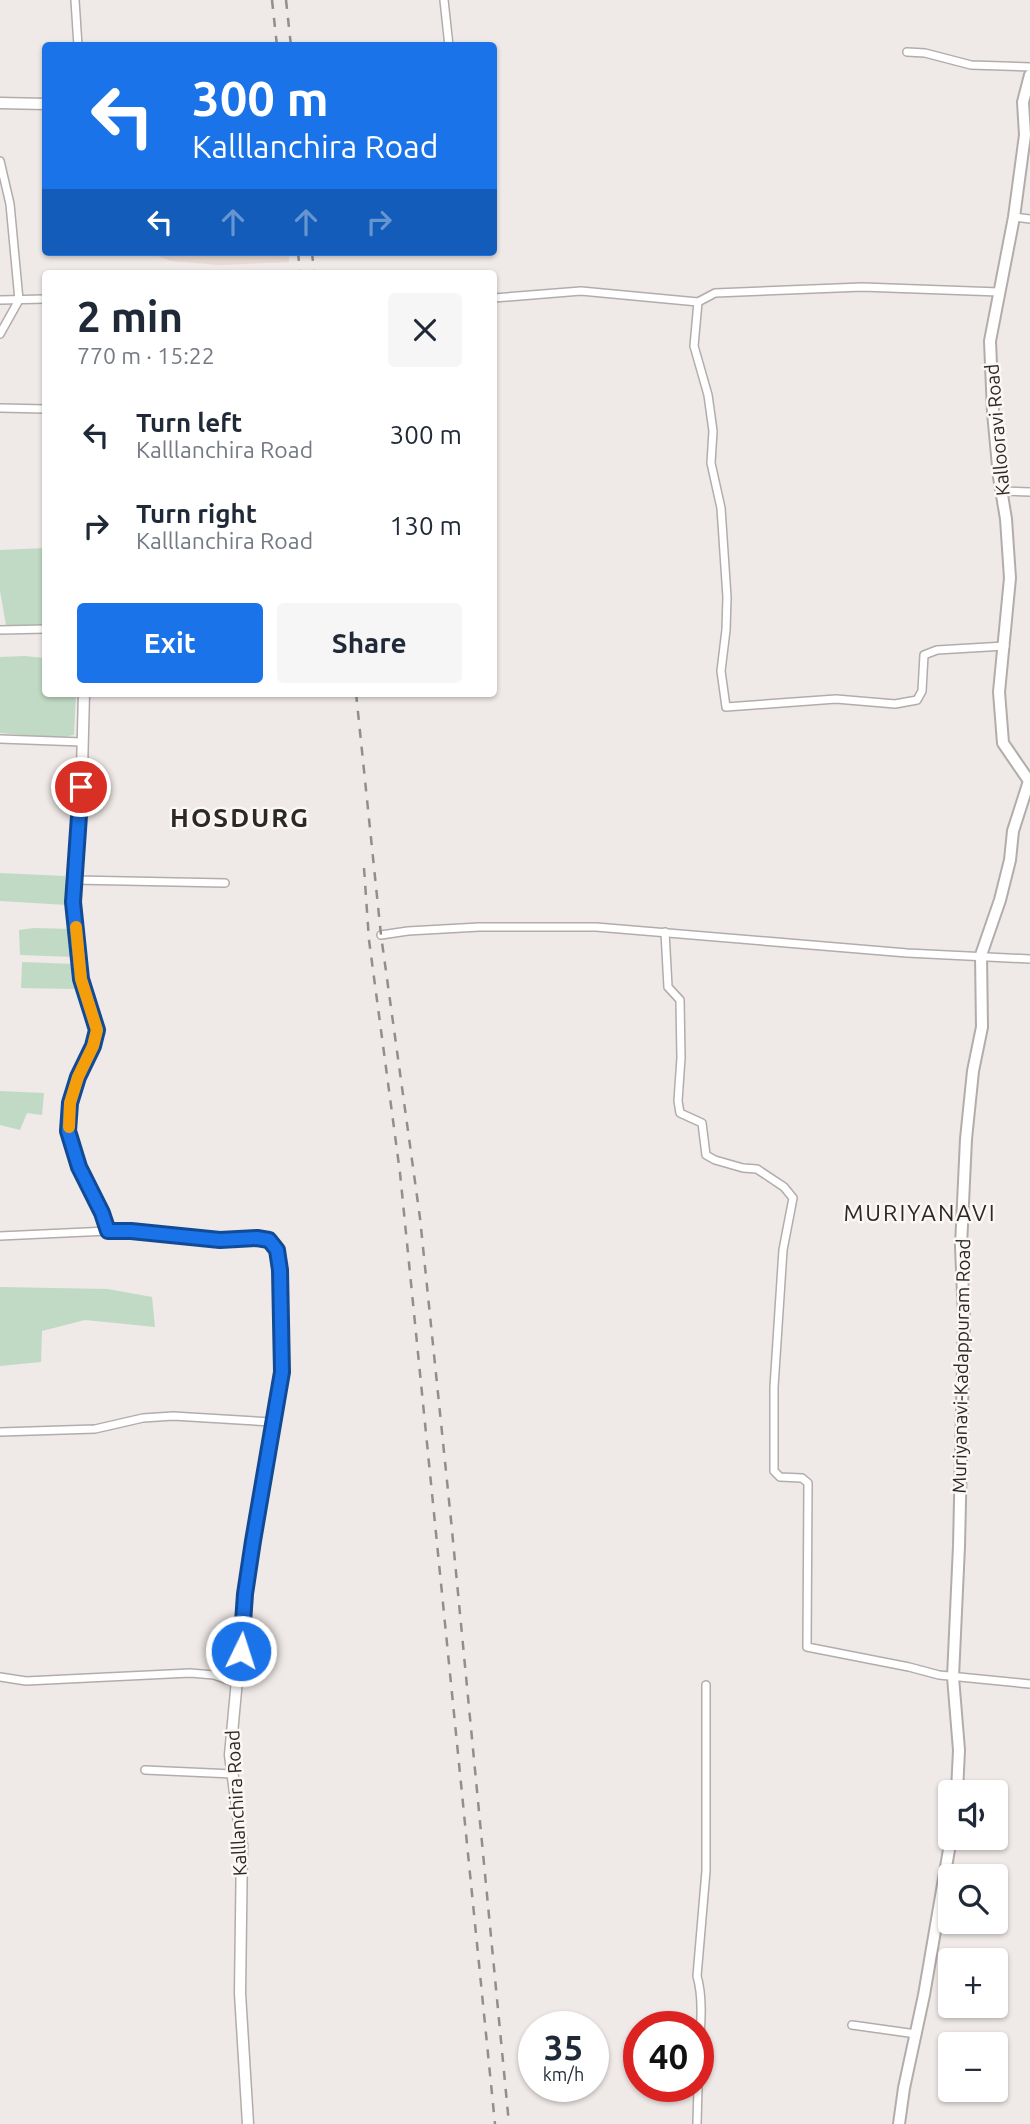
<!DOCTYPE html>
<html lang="en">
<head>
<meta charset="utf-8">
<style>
	body { margin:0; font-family:Ubuntu,sans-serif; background:#f6f6f7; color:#1f2937; height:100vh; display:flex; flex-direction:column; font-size:26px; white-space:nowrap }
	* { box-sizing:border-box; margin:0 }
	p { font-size:23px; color:#747a83 }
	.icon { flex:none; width:38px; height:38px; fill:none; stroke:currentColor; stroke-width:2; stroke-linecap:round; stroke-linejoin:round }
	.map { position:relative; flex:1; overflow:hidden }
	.details { position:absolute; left:42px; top:270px; width:455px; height:427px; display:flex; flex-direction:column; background:#fff; border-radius:7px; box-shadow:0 2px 5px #0004 }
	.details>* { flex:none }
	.top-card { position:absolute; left:42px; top:42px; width:455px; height:214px; border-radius:7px; box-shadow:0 2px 5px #0004; background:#1a73e8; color:#fff; overflow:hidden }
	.tools { position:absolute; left:938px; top:1780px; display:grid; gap:14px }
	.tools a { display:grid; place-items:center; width:70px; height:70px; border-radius:7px; background:#fff; box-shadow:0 2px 5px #0004; font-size:35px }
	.speed { position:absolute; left:518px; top:2011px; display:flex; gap:14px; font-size:35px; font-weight:700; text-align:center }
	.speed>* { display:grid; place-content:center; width:91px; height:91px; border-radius:50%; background:#fff; box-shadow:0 2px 5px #0004; line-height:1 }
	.speed small { font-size:18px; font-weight:400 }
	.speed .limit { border:10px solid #d22; background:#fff; color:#111 }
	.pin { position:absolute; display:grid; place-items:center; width:60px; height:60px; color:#fff; margin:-30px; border:4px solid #fff; border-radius:50%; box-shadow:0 2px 7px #0007 }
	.me { position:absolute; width:77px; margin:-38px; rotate:4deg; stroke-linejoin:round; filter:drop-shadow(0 0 5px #0008) }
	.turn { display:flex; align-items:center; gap:24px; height:147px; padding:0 35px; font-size:32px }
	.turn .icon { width:91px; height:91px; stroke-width:2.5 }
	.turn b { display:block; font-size:49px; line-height:60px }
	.lanes { display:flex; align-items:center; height:66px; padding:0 35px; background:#0003; justify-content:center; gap:35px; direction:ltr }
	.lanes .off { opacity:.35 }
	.round { display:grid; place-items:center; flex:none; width:74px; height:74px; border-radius:7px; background:#f6f6f7 }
	.overview { display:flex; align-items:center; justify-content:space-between; height:119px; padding:0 35px }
	h1 { font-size:42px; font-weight:600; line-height:52px }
	.action { display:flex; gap:14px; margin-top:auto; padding:14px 35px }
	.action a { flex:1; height:80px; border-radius:7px; background:#1a73e8; color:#fff; font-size:28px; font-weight:600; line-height:80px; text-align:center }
	.action a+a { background:#f6f6f7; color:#1f2937 }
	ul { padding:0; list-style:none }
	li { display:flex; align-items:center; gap:21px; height:91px; padding:0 35px }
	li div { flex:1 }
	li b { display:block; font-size:26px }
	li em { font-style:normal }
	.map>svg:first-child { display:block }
	.built { fill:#e8dad4 }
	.green { fill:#c0dac5 }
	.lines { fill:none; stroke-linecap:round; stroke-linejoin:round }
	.minor-casing { stroke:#b2adaa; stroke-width:10 }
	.tertiary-casing { stroke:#b2adaa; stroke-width:13 }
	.secondary-casing { stroke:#b2adaa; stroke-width:14 }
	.minor { stroke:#fff; stroke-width:7 }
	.tertiary { stroke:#fff; stroke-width:10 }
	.secondary { stroke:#fff; stroke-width:10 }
	.rail { stroke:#928e8c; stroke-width:2.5; stroke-dasharray:9 9; stroke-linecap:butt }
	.route-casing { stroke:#114b97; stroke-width:18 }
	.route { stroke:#1a73e8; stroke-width:12 }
	.slow { stroke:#f59e0b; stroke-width:12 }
	.labels { text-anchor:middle; stroke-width:5; stroke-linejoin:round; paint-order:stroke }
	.street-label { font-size:19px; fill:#2b2928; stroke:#fcf7f4 }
	.quarter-label { font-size:23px; letter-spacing:2px; fill:#2b2928; stroke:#fcf7f4 }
	.district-label { font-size:26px; font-weight:bold; letter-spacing:2px; fill:#2b2928; stroke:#fcf7f4 }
</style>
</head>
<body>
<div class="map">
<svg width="1030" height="2124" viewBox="0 0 1030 2124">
	<rect width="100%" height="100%" fill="#efe9e7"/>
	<polygon class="built" points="147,252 289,252 289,262 219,265 171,261"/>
	<g class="green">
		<polygon points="45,548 45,625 6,625 0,591 0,550"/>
		<polygon points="25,656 45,658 46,693 76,693 74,735 57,738 0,733 0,657"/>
		<polygon points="0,873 65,876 67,905 0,901"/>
		<polygon points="34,928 72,929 75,957 20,955 19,930"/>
		<polygon points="22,962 75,964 75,989 21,988"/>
		<polygon points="0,1091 44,1093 42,1115 27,1113 20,1130 0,1125"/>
		<polygon points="0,1287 108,1289 152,1297 155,1327 85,1320 42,1331 41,1362 0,1366"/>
	</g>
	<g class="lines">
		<g class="minor-casing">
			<g id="minor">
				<polyline points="75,0 78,46"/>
				<polyline points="444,0 449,46"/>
				<polyline points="907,52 925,53 971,65 1030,67"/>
				<polyline points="0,161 10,204 19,300 0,334"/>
				<polyline points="1014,217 1030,219"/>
				<polyline points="494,298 581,291 698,302 694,346 708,395 713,431 711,463 721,508 727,597 726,630 721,671 726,707 836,699 895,704 917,700 922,691 924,655 937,650 1005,646"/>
				<polyline points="0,300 46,299"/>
				<polyline points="698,302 715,293 862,287 999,292"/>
				<polyline points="0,408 46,409"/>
				<polyline points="1001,491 1030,492"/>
				<polyline points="0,630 46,629"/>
				<polyline points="0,739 82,742"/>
				<polyline points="75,880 225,883"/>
				<polyline points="665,932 668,987 680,1000 681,1058 678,1101 680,1113 702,1123 706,1155 715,1160 743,1168 757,1169 784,1187 793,1198 783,1250 774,1387 774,1471 780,1477 802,1478 808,1483 807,1647 909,1667 939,1675 1030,1684"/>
				<polyline points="381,935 408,931 479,927 596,927 907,953 1030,959"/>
				<polyline points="0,1236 108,1231"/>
				<polyline points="0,1432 95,1429 143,1418 173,1416 272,1422"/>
				<polyline points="0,1677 26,1681 190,1673 214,1675 236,1683"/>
				<polyline points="145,1770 233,1774"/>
				<polyline points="852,2025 916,2034"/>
				<path d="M698,2067C699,2037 705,2004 697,1976L706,1871V1685"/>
				<polyline points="697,2124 698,2086"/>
			</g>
		</g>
		<g class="tertiary-casing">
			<g id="tertiary">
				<polyline points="0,103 46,104"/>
				<polyline points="84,693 82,770 73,902 81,979 97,1030 93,1047 78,1077 70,1103 68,1131 79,1167 102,1213 108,1231 131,1231 220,1240 257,1238 269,1240 277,1250 280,1270 282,1372 245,1594 230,1755 242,1845 240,1993 248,2124"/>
			</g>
		</g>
		<g class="secondary-casing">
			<g id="secondary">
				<polyline points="957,1792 959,1750 953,1677 959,1546 964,1319 961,1246 966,1139 973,1071 982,1027 981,955 1000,900 1010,860 1013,831 1029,781 1003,743 999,692 1010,578 1006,519 999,477 993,412 990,341 1014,217 1025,135 1023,102 1030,75"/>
				<polyline points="899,2124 904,2088 924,1995 951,1838"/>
			</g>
		</g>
		<use href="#minor" class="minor"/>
		<use href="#tertiary" class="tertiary"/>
		<use href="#secondary" class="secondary"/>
		<g class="rail">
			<polyline points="272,0 277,46"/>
			<polyline points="286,0 291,46"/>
			<polyline points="298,252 300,273"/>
			<polyline points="312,252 314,273"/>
			<polyline points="356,693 381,935 420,1218 451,1520 509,2124"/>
			<polyline points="364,868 369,940 400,1173 495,2124"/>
		</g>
	</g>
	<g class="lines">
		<g class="route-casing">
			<polyline id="route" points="81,787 73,902 81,979 97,1030 93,1046 78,1077 70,1103 68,1131 79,1167 102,1213 108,1231 131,1231 220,1240 257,1238 269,1240 277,1250 280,1270 282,1372 253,1541 245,1594 241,1651"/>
		</g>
		<use href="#route" class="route"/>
		<polyline class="slow" points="69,1127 70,1103 78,1077 93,1046 97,1030 81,979 76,927"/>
	</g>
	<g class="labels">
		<g class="street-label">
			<text transform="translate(997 430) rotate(-95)" y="7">Kallooravi Road</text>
			<text transform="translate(961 1366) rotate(-89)" y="7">Muriyanavi-Kadappuram Road</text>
			<text transform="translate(236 1803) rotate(-93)" y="7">Kalllanchira Road</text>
		</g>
		<g class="quarter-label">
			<text x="920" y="1221">MURIYANAVI</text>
		</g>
		<g class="district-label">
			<text x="240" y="827">HOSDURG</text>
		</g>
	</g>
</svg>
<div class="tools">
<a><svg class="icon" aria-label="sound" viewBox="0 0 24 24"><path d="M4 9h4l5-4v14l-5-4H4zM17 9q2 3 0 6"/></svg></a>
<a><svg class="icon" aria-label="search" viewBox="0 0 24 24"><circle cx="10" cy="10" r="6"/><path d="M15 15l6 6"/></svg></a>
<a>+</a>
<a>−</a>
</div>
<div class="speed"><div>35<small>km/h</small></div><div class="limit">40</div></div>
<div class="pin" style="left:81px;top:787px;background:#d93025"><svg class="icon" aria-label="arrive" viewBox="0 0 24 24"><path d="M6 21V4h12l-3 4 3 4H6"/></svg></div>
<svg class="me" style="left:241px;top:1651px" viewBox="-20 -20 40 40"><circle r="17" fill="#1a73e8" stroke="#fff" stroke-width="3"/><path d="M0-11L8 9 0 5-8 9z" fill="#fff"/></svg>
<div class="top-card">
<div class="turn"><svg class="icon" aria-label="left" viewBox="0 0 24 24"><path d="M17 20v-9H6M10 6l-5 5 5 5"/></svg><div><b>300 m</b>Kalllanchira Road</div></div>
<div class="lanes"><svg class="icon" aria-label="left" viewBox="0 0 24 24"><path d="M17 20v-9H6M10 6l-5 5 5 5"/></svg><svg class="icon off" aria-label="ahead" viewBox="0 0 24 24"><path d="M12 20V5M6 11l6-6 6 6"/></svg><svg class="icon off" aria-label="ahead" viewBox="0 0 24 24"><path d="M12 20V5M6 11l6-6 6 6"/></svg><svg class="icon off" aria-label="right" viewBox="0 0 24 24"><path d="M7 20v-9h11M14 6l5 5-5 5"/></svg></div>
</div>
<section class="details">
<div class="overview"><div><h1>2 min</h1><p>770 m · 15:22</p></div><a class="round"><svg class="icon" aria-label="close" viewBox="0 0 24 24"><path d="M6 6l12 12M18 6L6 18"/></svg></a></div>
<ul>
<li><svg class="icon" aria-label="left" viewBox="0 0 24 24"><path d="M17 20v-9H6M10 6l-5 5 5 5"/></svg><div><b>Turn left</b><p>Kalllanchira Road</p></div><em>300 m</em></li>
<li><svg class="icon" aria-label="right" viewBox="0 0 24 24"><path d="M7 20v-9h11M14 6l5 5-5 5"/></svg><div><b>Turn right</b><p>Kalllanchira Road</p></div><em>130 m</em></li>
</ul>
<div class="action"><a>Exit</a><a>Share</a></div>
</section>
</div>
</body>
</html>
